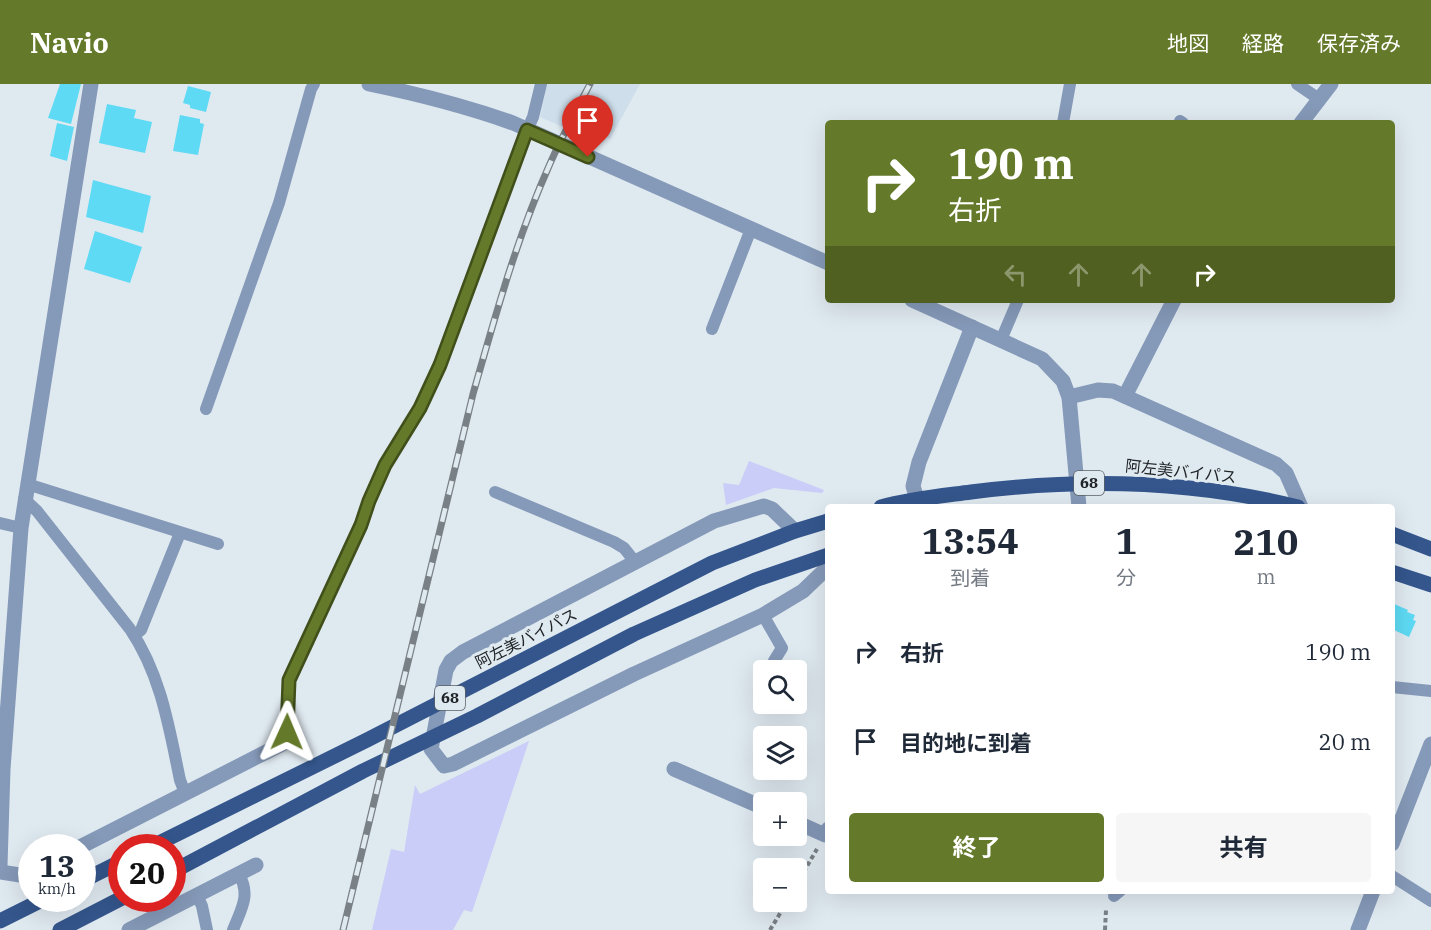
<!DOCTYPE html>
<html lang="ja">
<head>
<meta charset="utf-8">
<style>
	body { margin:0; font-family:"IBM Plex Serif","Noto Sans JP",serif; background:#f6f6f7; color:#1f2937; height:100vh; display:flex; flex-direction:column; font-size:22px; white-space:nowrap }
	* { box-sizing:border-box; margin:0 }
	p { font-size:20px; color:#747a83 }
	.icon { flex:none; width:33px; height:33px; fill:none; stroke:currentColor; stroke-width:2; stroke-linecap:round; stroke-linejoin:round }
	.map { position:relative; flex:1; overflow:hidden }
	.details { position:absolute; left:825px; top:420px; width:570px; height:390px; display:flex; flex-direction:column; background:#fff; border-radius:6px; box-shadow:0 6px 24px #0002 }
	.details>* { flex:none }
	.hud { position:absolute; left:825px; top:36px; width:570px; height:183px; border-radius:6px; box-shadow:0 6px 24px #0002; background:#647929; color:#fff; overflow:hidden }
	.fabs { position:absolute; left:753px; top:576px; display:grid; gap:12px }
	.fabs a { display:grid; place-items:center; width:54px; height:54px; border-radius:6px; background:#fff; box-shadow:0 6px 24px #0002; font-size:30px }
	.speed { position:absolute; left:18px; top:750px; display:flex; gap:12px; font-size:30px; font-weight:700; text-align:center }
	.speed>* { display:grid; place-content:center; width:78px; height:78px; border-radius:50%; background:#fff; box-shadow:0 6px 24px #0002; line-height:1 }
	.speed small { font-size:15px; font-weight:400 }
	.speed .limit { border:9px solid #d22; background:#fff; color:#111 }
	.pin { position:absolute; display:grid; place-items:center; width:51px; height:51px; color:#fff; margin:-62px -26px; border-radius:50% 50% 50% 0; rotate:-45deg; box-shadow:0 0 6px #0007 }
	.pin .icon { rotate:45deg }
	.me { position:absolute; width:66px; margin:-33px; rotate:1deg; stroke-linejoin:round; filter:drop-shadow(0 0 4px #0008) }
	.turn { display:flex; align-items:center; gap:21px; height:126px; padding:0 24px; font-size:27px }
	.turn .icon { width:78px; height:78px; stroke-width:2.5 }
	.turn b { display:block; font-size:42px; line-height:51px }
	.lanes { display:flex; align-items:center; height:57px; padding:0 24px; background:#0003; justify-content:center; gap:30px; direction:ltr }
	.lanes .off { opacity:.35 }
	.eta { display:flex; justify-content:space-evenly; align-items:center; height:102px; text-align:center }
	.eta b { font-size:36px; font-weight:700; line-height:42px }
	.button { display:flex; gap:12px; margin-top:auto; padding:12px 24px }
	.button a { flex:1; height:69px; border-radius:6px; background:#647929; color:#fff; font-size:24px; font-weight:700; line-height:69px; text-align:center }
	.button a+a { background:#f6f6f7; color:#1f2937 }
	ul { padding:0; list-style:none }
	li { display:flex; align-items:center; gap:18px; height:90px; padding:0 24px }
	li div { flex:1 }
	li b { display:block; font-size:22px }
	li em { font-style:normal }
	header { display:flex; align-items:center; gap:36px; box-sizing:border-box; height:84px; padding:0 30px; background:#647929; color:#fff }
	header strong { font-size:28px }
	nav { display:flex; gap:33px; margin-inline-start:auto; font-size:21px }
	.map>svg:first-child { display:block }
	.built { fill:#cedfeb }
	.green { fill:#cacdf7 }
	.building { fill:#5edaf4 }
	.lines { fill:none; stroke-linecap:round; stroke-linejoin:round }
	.path { stroke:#7a8186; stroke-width:4; stroke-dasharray:4.5 3; stroke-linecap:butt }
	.service { stroke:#8599b8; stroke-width:12 }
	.minor { stroke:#8599b8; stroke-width:15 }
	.tertiary { stroke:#8599b8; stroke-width:15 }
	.primary { stroke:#34568c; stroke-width:15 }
	.rail-casing { stroke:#7a8186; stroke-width:7 }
	.rail { stroke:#dfe9f0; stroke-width:4.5; stroke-dasharray:14; stroke-linecap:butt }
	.route-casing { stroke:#414f1b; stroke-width:15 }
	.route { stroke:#647929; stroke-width:10 }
	.labels { text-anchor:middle; stroke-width:6; stroke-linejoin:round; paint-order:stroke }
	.shield { fill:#dfe9f0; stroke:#5a6064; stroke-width:1.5 }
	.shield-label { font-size:15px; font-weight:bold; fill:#212528 }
	.street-label { font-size:16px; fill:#212528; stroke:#dfe9f0 }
</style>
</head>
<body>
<header>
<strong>Navio</strong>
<nav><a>地図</a><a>経路</a><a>保存済み</a></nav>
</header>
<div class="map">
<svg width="1431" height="846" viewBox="0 0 1431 846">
	<rect width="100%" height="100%" fill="#dfe9f0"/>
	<polygon class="built" points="547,0 640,0 610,55 595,52 590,55 540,33"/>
	<g class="green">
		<polygon points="749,377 824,406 822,409 774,404 726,421 723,399 739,401"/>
		<polygon points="529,657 472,828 464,826 453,846 372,846 391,765 404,768 415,701 420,710"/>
	</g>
	<g class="building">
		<polygon points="60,0 81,0 71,40 48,34"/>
		<polygon points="188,2 211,8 206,28 190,24 190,21 183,19"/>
		<polygon points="107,20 136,26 134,34 152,38 145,69 99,59"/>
		<polygon points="180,31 200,35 200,39 204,40 198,71 173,67"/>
		<polygon points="57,39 74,43 67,77 50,72"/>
		<polygon points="93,96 151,112 143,149 86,133"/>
		<polygon points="95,147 142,163 130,199 84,185"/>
		<polygon points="1392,519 1408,526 1407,528 1415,531 1413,536 1416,537 1409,553 1392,545"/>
	</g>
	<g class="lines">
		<g class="path">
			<polyline points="796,801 817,765"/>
			<polyline points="770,846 787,818"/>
			<polyline points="1105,846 1106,826"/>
		</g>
		<g class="service">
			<polyline points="1297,0 1319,15"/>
			<polyline points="1180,37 1183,39"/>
			<polyline points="1063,39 1070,0"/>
			<polyline points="712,245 751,145"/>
			<polyline points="1001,256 1018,216"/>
			<polyline points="206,325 279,119 311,5 314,0"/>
			<polyline points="27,400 218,460"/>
			<polyline points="495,408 614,458 624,464 636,479"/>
			<path d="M24,415L37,427L130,545C161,591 169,643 180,696L185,709"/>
			<polyline points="0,439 21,444"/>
			<polyline points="763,531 782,564 774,577"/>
			<polyline points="135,551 141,546 180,449"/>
			<polyline points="1392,603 1431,607"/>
			<polyline points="282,660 287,648 289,596 361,441 369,417 385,381 420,324 440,281 521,60 533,33 541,0"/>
			<polyline points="1392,792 1431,817"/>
			<polyline points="197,811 202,822 207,846"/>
			<polyline points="1114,812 1120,807"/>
			<path d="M233,846C241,825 251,812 239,790"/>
		</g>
		<g class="minor">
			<polyline points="1301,39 1331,0"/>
			<polyline points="1125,312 1174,216"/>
			<polyline points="1069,313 1098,306 1113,307 1276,380 1286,389 1301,423"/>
			<polyline points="917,415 913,402 919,378 972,243"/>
			<polyline points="795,447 772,425 764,422 714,437 463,568 451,577 446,586 431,665 444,682 453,680 634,590 763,531 803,507 828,483"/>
			<polyline points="674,685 764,724"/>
			<polyline points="796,738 825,751 828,745"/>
			<polyline points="1392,760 1431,660"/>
			<polyline points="78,764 282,660"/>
			<polyline points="0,781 3,685 21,444 91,0"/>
			<polyline points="0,788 20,791 32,787"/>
			<polyline points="129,846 256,781"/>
			<polyline points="1358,846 1373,807"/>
		</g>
		<g class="tertiary">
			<path d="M369,0C418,10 465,22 513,39L828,179"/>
			<polyline points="912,216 1042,275 1063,297 1069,313 1079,423"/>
		</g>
		<g class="primary">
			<path d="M881,423C910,415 941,412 971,408C1080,394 1190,396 1298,423"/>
			<polyline points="1392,450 1431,465"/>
			<polyline points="1392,488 1431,501"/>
			<polyline points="149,764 367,656 712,479 795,447 828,437"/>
			<polyline points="172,788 363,687 477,632 634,550 755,496 828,471"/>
			<polyline points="82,797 122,777"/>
			<polyline points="0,837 46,814"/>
			<polyline points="60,846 122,814"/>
		</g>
		<g class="rail-casing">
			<path id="rail" d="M343,846L473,310C495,233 516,156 549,82C561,54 576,27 590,0"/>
		</g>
		<use href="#rail" class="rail"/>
	</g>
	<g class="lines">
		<g class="route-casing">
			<polyline id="route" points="287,648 289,596 361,441 369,417 385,381 420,324 440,281 527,46 588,73"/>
		</g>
		<use href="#route" class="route"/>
	</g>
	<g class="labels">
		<g class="shield">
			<rect x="1074" y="387" width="30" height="24" rx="4.5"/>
			<rect x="435" y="602" width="30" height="24" rx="4.5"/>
		</g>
		<g class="shield-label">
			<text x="1089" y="404">68</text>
			<text x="450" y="619">68</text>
		</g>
		<g class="street-label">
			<text transform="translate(1181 387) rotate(6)" y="6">阿左美バイパス</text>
			<text transform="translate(526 554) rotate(-27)" y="6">阿左美バイパス</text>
		</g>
	</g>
</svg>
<div class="fabs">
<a><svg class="icon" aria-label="search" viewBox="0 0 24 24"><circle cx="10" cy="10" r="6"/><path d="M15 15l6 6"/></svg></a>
<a><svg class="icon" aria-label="layers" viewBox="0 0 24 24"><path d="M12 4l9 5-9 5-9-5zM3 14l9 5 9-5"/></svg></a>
<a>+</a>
<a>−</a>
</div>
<div class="speed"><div>13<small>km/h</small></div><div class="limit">20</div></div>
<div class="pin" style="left:588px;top:73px;background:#d93025"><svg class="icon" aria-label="arrive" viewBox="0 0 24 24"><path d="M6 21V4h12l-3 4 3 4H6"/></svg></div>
<svg class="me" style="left:287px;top:648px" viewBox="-20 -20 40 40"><path d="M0-17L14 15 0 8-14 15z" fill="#647929" stroke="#fff" stroke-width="4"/></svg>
<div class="hud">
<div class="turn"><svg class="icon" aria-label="right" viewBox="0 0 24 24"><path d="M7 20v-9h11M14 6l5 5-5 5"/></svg><div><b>190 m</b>右折</div></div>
<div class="lanes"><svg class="icon off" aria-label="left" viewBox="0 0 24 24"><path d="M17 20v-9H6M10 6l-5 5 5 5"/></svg><svg class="icon off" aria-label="ahead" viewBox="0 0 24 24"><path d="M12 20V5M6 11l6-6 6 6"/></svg><svg class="icon off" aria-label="ahead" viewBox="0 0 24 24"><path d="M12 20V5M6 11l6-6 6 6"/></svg><svg class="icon" aria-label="right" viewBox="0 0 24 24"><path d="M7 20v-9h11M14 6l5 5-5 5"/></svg></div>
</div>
<section class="details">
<div class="eta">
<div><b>13:54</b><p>到着</p></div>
<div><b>1</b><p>分</p></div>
<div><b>210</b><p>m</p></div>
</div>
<ul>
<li><svg class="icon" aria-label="right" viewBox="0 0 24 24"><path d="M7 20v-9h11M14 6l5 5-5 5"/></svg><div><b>右折</b></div><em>190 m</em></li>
<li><svg class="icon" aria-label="arrive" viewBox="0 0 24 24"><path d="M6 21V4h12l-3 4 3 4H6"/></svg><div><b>目的地に到着</b></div><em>20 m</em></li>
</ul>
<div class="button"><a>終了</a><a>共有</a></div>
</section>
</div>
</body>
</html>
